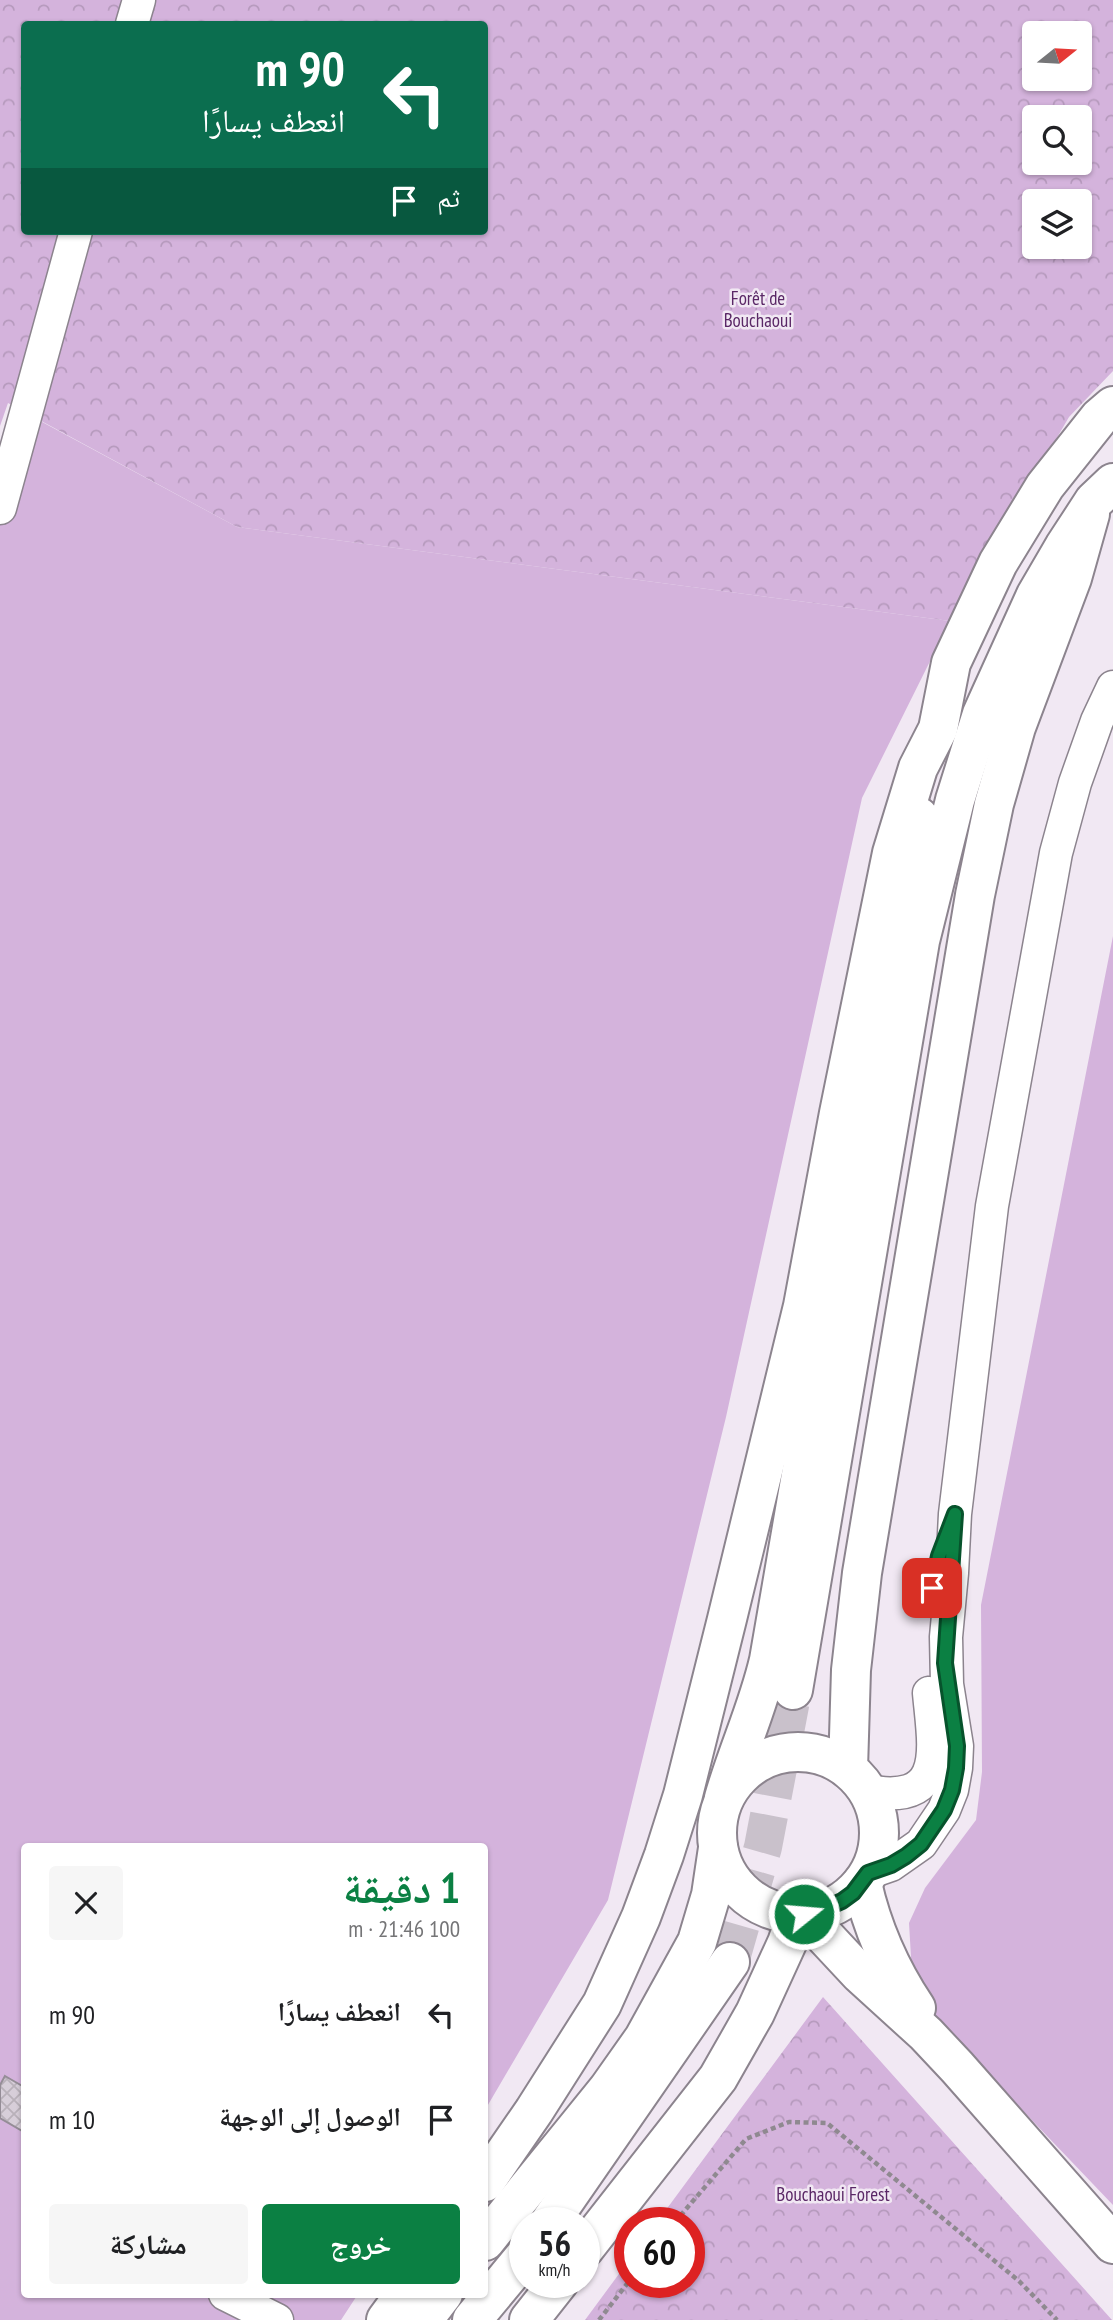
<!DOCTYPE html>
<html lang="ar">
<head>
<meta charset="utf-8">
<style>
	body { margin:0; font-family:"PT Sans Narrow","Noto Naskh Arabic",sans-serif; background:#f6f6f6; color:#202124; direction:rtl; height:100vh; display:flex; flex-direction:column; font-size:26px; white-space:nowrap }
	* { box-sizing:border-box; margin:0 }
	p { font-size:23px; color:#757577 }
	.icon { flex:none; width:38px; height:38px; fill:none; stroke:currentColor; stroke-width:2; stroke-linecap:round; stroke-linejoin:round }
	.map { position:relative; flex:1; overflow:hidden; direction:ltr }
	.drawer { position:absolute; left:21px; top:1843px; width:467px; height:455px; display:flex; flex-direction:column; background:#fff; border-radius:7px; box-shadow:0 2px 5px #0004; direction:rtl }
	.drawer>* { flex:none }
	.banner { position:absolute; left:21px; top:21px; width:467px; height:214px; border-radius:7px; box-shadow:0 2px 5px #0004; direction:rtl; background:#0b6e4f; color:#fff; overflow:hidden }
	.needle { width:46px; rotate:72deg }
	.controls { position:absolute; left:1022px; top:21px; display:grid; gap:14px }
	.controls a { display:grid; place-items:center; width:70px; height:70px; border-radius:7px; background:#fff; box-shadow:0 2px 5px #0004; font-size:35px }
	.speed { position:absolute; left:509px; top:2207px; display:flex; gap:14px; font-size:35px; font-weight:700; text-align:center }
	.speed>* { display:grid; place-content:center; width:91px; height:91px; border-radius:50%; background:#fff; box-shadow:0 2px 5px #0004; line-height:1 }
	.speed small { font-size:18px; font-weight:400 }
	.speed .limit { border:10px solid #d22; background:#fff; color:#111 }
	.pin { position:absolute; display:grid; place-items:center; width:60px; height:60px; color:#fff; margin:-30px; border-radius:14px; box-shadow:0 4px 10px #0006 }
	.me { position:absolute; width:77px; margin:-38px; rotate:73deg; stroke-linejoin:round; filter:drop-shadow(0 0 5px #0008) }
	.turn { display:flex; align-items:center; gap:24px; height:147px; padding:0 28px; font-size:32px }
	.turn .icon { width:91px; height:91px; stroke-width:2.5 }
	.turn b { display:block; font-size:49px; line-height:60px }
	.then { display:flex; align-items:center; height:66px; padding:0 28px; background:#0003; gap:14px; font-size:26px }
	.round { display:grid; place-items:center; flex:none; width:74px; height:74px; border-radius:7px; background:#f6f6f6 }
	.summary { display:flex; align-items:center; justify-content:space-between; height:119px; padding:0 28px }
	h1 { font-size:42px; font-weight:800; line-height:52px; color:#0b8043 }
	.button { display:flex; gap:14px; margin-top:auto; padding:14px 28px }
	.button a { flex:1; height:80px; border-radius:7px; background:#0b8043; color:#fff; font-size:28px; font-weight:800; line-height:80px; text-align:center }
	.button a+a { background:#f6f6f6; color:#202124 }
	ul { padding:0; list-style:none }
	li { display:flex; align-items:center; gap:21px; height:105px; padding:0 28px }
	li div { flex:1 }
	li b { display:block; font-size:26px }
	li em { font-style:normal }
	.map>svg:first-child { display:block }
	.green { fill:#d4b3dc }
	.forest { fill:url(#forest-crowns); fill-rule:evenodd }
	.building { fill:url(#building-cross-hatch); stroke:#958d97; stroke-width:2 }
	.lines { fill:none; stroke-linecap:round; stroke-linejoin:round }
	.highway-tunnel { stroke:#c9c1cb; stroke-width:38; stroke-dasharray:38 19; stroke-linecap:butt }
	.street-casing { stroke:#8c848e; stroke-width:35 }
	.secondary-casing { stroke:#8c848e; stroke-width:42 }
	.primary-casing { stroke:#8c848e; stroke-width:42 }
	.highway-casing { stroke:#8c848e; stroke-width:42 }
	.path { stroke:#8f8990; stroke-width:4.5; stroke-dasharray:5 3.5; stroke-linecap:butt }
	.street { stroke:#fff; stroke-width:32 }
	.secondary { stroke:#fff; stroke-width:38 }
	.primary { stroke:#fff; stroke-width:38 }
	.highway { stroke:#fff; stroke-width:38 }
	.route-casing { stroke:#07532c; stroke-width:18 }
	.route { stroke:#0b8043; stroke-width:12 }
	.labels { text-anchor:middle; stroke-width:5; stroke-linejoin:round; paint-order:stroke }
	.park-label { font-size:19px; fill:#5a2766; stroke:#f1e8f3 }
</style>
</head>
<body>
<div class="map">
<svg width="1113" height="2320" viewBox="0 0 1113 2320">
	<defs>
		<pattern id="forest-crowns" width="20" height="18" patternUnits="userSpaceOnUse" patternTransform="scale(1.75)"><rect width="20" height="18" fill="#d4b3dc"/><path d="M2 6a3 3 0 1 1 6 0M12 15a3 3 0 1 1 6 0" fill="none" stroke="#b69abd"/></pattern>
		<pattern id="building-cross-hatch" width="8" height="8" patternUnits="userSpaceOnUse" patternTransform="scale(1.75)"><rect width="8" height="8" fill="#d7ced9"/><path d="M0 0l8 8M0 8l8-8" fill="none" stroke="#b9b1ba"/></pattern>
	</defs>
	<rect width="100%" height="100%" fill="#f1e8f3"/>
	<g class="green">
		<polygon points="31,416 237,527 950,621 862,798 726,1417 608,1900 485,2110 485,1846 24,1846 24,2294 358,2294 341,2320 0,2320 0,509"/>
		<polygon points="1113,936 1113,2205 940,2024 912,1974 909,1923 925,1888 976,1820 982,1772 981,1605"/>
	</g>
	<g class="forest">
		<path d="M0,0H1113V371L1069,417L950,621L237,527L8,403L0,426ZM24,24H485V231H24ZM1034,33H1080V79H1034ZM1034,117H1080V163H1034ZM1034,201H1080V247H1034Z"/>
		<polygon points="823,1997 1112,2320 585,2320 630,2259 630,2282 690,2282 690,2222 657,2222"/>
	</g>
	<polygon class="building" points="5,2076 24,2087 24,2132 0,2118 0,2085"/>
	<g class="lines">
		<polyline class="highway-tunnel" points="730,1962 763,1847 793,1690"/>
		<g class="street-casing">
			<g id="street">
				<polyline points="132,24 139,0"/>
				<polyline points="0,508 76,231"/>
				<path d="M867,1791C948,1806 934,1748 929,1693"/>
				<polyline points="868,1873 891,1865 921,1844 944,1810 952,1790 956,1768 957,1746 947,1684 946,1637 952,1573 955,1514 992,1206 1056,853 1075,783 1097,721 1113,687"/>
				<polyline points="225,2294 277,2320"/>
			</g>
		</g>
		<g class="secondary-casing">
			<g id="secondary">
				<path d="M862,1883C872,1928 890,1969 916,2008"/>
				<polyline points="804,1914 860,1974 926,2034 957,2067 1113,2244"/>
			</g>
		</g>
		<g class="primary-casing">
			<g id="primary">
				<circle cx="798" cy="1833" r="81"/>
				<polyline points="848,1769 851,1670 862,1573 975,895 994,804 1016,727 1072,578 1090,514"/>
				<path d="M724,1798C737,1752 758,1708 769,1660L848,1203L919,817"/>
				<polyline points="485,2241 608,2089 644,2038 697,1942 711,1895 718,1848"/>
				<polyline points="584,2249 718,2078 755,2013 787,1943 797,1914"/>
				<polyline points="423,2320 443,2294"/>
				<polyline points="529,2320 559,2282"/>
			</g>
		</g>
		<g class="highway-casing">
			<g id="highway">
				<polyline points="793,1690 920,941 955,800 982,714 1036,595 1064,547 1094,501 1113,483"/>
				<polyline points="485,2182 534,2111 602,2004 641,1917 664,1855 683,1795 727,1619 803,1306 839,1113 892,853 918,768 938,729 951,663 998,563 1045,486 1099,418 1113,406"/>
				<polyline points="550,2222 730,1962"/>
				<polyline points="386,2320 405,2294"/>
				<polyline points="472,2320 525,2256"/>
			</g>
		</g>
		<g class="path">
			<polyline points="675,2222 746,2139 789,2122 827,2123 1019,2281 1057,2320"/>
			<polyline points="599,2320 630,2280"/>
		</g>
		<use href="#street" class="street"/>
		<use href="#secondary" class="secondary"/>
		<use href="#primary" class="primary"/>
		<use href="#highway" class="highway"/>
	</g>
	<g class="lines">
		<g class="route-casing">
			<polyline id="route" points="804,1914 817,1912 842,1901 853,1893 868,1873 891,1865 906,1856 921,1844 944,1810 952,1790 956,1768 957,1746 945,1663 955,1514 939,1556 932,1588"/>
		</g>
		<use href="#route" class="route"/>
	</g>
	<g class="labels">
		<g class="park-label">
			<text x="758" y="305">Forêt de<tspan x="758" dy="22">Bouchaoui</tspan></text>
			<text x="833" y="2201">Bouchaoui Forest</text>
		</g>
	</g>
</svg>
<div class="controls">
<a><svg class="needle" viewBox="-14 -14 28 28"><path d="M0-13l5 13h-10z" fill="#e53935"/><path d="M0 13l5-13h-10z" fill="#757577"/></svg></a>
<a><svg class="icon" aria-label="search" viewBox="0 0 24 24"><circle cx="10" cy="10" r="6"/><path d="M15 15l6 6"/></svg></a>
<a><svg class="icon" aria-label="layers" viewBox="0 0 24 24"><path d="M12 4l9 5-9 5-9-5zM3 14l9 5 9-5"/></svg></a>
</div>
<div class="speed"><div>56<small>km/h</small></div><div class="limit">60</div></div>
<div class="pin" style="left:932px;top:1588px;background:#d93025"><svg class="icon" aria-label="arrive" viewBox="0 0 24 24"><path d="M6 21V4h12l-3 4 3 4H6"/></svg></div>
<svg class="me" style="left:804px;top:1914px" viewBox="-20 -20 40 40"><circle r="17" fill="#0b8043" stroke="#fff" stroke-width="3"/><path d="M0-11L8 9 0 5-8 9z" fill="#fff"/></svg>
<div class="banner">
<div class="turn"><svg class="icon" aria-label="left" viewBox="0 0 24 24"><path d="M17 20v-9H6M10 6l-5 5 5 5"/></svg><div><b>90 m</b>انعطف يسارًا</div></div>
<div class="then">ثم<svg class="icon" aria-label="arrive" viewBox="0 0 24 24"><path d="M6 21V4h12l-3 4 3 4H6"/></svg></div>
</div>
<section class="drawer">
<div class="summary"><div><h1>1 دقيقة</h1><p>100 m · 21:46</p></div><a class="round"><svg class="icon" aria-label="close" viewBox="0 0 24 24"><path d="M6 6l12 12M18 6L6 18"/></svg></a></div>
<ul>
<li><svg class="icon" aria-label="left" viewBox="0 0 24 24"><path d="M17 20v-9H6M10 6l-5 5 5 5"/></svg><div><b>انعطف يسارًا</b></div><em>90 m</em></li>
<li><svg class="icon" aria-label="arrive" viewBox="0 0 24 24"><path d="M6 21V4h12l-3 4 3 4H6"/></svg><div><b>الوصول إلى الوجهة</b></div><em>10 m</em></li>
</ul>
<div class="button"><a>خروج</a><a>مشاركة</a></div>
</section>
</div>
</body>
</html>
